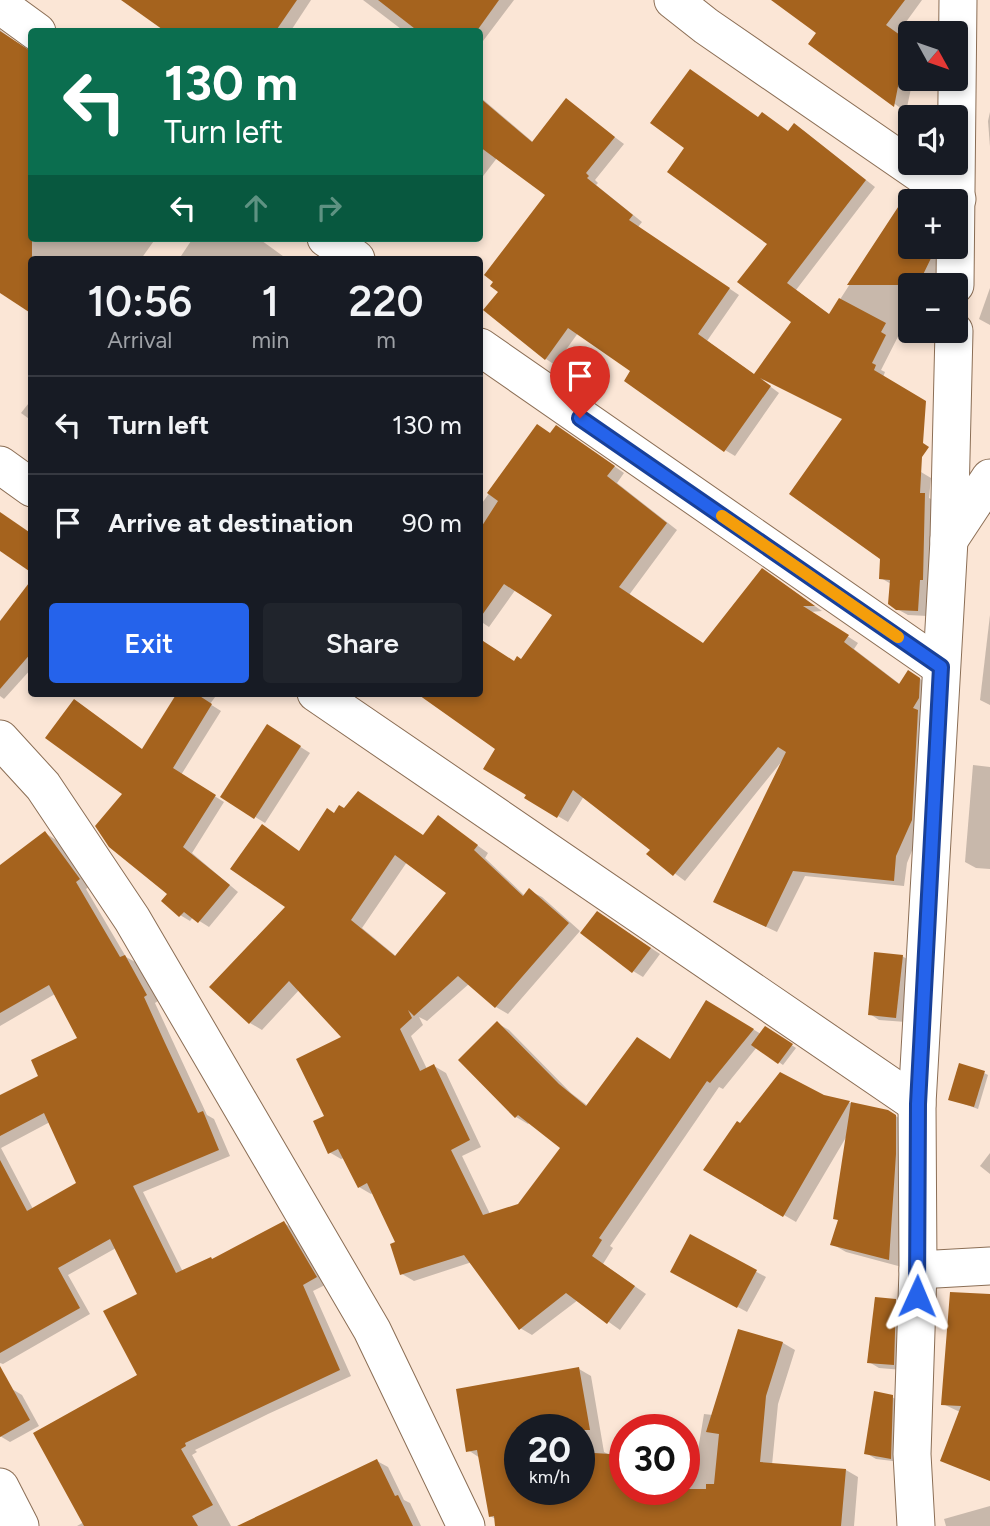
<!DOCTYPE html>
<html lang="en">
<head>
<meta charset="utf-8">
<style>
	body { margin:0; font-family:Figtree,sans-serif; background:#20242c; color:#f1f3f6; height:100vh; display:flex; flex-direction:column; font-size:26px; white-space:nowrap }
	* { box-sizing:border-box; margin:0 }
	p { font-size:23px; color:#9ea1a6 }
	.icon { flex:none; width:38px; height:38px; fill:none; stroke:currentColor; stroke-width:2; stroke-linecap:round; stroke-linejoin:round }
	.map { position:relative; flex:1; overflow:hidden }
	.sheet { position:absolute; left:28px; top:256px; width:455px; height:441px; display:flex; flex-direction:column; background:#171b24; border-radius:7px; box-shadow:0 4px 10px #0003 }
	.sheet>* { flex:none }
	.hud { position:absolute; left:28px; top:28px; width:455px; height:214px; border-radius:7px; box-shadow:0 4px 10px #0003; background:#0b6e4f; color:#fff; overflow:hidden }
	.needle { width:46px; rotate:130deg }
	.tools { position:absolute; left:898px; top:21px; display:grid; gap:14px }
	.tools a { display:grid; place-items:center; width:70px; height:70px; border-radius:7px; background:#171b24; box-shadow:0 4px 10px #0003; font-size:35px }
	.speed { position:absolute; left:504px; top:1414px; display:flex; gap:14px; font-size:35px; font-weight:700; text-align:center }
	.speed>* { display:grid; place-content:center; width:91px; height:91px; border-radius:50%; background:#171b24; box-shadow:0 4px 10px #0003; line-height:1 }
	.speed small { font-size:18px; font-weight:400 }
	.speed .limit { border:10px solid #d22; background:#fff; color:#111 }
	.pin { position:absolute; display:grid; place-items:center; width:60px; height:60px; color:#fff; margin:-72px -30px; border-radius:50% 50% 50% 0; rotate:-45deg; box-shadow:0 0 7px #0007 }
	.pin .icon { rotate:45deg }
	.me { position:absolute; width:77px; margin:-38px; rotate:1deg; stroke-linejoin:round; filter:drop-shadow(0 0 5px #0008) }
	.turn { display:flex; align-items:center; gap:24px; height:147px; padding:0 21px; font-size:32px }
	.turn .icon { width:91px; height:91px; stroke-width:2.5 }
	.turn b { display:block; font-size:49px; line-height:60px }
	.lanes { display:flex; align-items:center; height:66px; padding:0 21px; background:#0003; justify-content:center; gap:35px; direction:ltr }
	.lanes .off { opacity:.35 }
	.eta { display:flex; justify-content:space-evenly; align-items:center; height:119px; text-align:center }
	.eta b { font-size:42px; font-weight:600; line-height:49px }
	.cta { display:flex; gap:14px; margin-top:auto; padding:14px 21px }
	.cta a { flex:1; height:80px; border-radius:7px; background:#2563eb; color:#fff; font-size:28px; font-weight:600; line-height:80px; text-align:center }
	.cta a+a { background:#20242c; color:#f1f3f6 }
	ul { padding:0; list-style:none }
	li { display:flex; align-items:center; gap:21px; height:98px; padding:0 21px; border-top:2px solid #363941 }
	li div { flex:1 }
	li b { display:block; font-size:26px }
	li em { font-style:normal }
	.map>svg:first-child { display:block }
	.shadow { fill:#0003; fill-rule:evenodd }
	.building { fill:#a5631e; fill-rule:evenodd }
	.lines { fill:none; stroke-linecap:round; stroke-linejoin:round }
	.minor-casing { stroke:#8b6e55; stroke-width:39 }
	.minor { stroke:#fff; stroke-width:37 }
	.route-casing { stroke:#184099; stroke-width:18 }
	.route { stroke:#2563eb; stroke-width:12 }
	.slow { stroke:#f59e0b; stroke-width:12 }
</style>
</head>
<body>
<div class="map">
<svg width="990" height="1526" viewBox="0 0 990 1526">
	<rect width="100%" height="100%" fill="#fbe6d6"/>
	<g class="shadow">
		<polygon points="143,0 311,0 290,32 171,32"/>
		<polygon points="363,0 514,0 480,45 480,32 405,32"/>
		<polygon points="774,0 922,0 898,33 910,42 910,79 913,79 906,112 811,44 819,33"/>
		<polygon points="0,30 29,52 32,238 156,238 141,259 32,259 0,291"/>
		<polygon points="480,97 534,143 566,101 624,144 595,180 598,183 596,185 642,222 638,227 739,295 707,341 755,375 793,321 769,244 759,119 789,132 794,125 804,131 875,187 796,290 830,315 904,200 908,202 913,196 922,201 910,201 910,247 944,247 944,259 930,285 910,285 910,318 908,317 881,370 885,372 883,377 921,472 931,478 929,498 935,501 927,616 908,615 897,609 891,584 881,578 882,558 844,419 764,379 763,381 779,393 735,456 725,450 633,371 578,333 555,365 546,359 500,292 547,194 497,158 480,180"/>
		<polygon points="990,112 990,147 988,121"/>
		<polygon points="193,238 258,238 287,259 179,259"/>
		<polygon points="990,288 990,325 979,319"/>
		<polygon points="32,399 32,421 21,413"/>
		<polygon points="537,426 551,434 567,433 624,473 617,483 677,530 629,595 704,644 773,577 822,611 810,612 858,643 854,649 901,685 919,678 930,686 922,826 907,863 904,886 805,876 777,932 726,908 782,761 685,881 649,854 652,850 584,796 568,822 527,798 529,794 497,748 419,693 480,693 480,640 515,663 522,661 555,614 516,589 489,627 480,621 480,506"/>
		<polygon points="32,582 32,668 4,699 0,696 0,624"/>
		<polygon points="990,615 990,705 980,700"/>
		<polygon points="179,693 218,693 210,704 221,711 181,775 224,802 192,853 238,892 209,927 193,917 190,921 180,915 124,794 144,751"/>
		<polygon points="277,732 310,753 265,823 223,797"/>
		<polygon points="973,765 990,767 990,869 976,868 965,862"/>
		<path d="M335,815L424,837L439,818L488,853L485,858L525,896L530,891L542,897L580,931L508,1014L496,1007L470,983L427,1021L419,1017L423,1025L411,1036L427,1069L434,1066L446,1073L481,1147L462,1156L490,1214L519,1205L562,1148L530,1122L528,1124L516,1117L460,1060L497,1023L509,1030L571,1093L588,1106L671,1061L707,1002L761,1034L766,1028L796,1048L783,1065L757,1047L723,1089L719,1087L610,1246L613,1248L603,1264L646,1294L620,1330L578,1300L532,1335L520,1328L472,1262L414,1281L402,1274L398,1243L374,1192L371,1194L359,1187L344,1158L341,1159L329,1152L326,1117L344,1038L300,989L262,1030L250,1023L287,907L300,852ZM407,862L449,893L397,957L362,928Z"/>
		<path d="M45,833L56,840L90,886L86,889L126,957L137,963L158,1001L155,1003L207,1115L214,1119L230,1156L143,1192L183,1272L214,1261L284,1223L295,1230L327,1284L313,1291L351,1376L268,1414L195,1450L197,1452L192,1455L231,1526H77L84,1522L139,1376V1294L116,1248L68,1275L90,1314L3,1364L0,1363V1097L40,1077L79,1039L55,994L0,1026V867ZM50,1122L78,1184L33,1209L1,1148Z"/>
		<polygon points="607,919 660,954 643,977 633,971"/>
		<polygon points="902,956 912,962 906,1022 879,1020 870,1014"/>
		<polygon points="984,1073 988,1075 978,1109 950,1099"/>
		<polygon points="823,1097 888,1111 902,1120 902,1267 846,1252 832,1244 839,1221 848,1134 796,1222 706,1170 740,1125"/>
		<polygon points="990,1153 990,1174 980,1166"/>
		<polygon points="691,1237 766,1277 747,1312 672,1271"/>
		<polygon points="895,1301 905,1306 903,1370 879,1368 869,1362"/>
		<polygon points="990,1310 990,1481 942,1460 960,1412 943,1404"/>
		<path d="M739,1331L783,1343L795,1350L778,1404L772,1465L846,1470L858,1477L854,1526H497L496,1519L490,1516L480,1458L468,1450L579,1369L591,1376L604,1452L610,1455L625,1489H684V1461L696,1462L704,1414L713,1415ZM520,1430H579V1489H520Z"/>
		<polygon points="12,1389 22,1395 39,1426 10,1442 0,1436 0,1396"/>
		<polygon points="892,1397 902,1403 901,1462 876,1459 866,1453"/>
		<polygon points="377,1461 388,1467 404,1500 410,1503 421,1526 241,1526"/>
		<polygon points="990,1506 990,1526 946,1526 944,1519"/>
	</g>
	<g class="building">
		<polygon points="121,0 297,0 275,32 166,32"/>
		<polygon points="378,0 499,0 476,32 419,32"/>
		<polygon points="771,0 905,0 886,25 907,40 894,107 808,44 816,33"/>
		<polygon points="0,31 32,52 32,314 0,293"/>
		<polygon points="690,69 758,117 762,112 788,131 794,123 866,180 787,283 829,314 839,298 886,323 881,332 886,335 872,363 876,365 874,370 926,401 923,443 929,447 922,457 920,493 925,493 923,580 920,580 918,611 896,610 888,604 890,580 879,579 880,559 789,494 842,419 760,378 771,386 724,452 624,381 630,371 568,328 545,360 483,310 498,292 490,286 493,282 484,275 545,195 480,147 480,98 532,142 566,98 615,137 586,173 589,176 587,178 633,215 629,220 730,288 698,334 754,374 791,322 737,282 767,244 667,172 684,148 650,123"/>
		<polygon points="912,194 923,201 910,201 910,247 934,247 934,252 918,285 847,285 904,198 907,200"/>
		<polygon points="537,424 550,433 556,425 615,466 607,476 667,523 619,587 703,643 762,568 815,606 803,606 849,635 844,642 899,684 908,670 920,678 919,698 913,708 918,710 912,820 896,856 894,881 793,871 766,927 713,902 786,752 778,747 673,876 646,854 650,850 573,790 557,818 524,798 526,795 483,769 495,749 416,693 480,693 480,639 514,661 517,656 521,659 552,615 504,584 480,618 480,529 498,501 487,493"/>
		<polygon points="0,512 32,534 32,573 0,551"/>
		<polygon points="32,579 32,652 0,689 0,621"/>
		<polygon points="177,693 195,693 212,704 173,768 216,795 183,847 230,885 198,923 184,912 179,917 161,901 167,894 109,847 95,826 122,794 45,738 74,699 142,749"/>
		<polygon points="267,724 301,746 254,819 220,797"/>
		<path d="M358,791L423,835L438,815L478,845L474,850L523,896L529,888L569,923L495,1008L458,976L414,1016L408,1010L412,1018L400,1029L420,1071L434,1064L470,1140L451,1150L483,1215L518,1204L560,1148L518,1115L515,1118L458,1060L497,1021L559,1084L586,1106L637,1037L670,1059L706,1000L754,1029L710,1083L707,1081L599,1238L602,1240L592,1256L635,1286L607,1324L566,1293L519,1330L464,1255L400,1275L390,1244L395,1242L367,1183L358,1188L338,1149L328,1154L313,1121L324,1116L296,1059L341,1037L289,981L249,1024L209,987L285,907L230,869L262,824L299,851L327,808L334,813L339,805L344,808ZM395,855L446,893L395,956L351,920Z"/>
		<polygon points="45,831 80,879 76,882 120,957 125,955 147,995 144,997 165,1043 198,1113 203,1111 219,1150 133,1186 176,1273 211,1257 212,1259 284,1221 317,1277 303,1285 340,1370 185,1443 186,1446 181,1449 213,1505 192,1516 198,1526 84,1526 33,1433 137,1375 103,1311 137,1294 110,1239 58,1268 80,1308 0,1353 0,1160 27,1211 76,1183 44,1113 0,1136 0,1095 38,1076 31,1060 77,1038 49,985 0,1013 0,865"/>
		<polygon points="597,911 651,948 632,973 580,933"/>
		<polygon points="874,952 903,955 896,1018 868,1015"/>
		<polygon points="765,1026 793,1044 778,1064 751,1045"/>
		<polygon points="959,1063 985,1071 974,1107 948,1100"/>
		<polygon points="780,1072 824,1095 850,1101 783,1217 703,1170 737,1121 740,1123"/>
		<polygon points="851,1102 888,1110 896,1115 896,1154 889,1260 830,1245 838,1220 833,1219"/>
		<polygon points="690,1234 757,1270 737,1308 670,1272"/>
		<polygon points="950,1292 990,1294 990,1481 940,1461 961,1406 941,1405"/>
		<polygon points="875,1297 896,1299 894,1365 867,1363"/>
		<polygon points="738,1329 783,1342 766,1396 760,1462 846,1469 841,1526 495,1526 494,1516 489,1517 477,1450 466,1452 456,1389 579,1367 590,1430 520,1430 520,1489 579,1489 579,1452 625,1455 625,1489 706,1489 706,1484 714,1484 719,1434 706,1432"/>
		<polygon points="0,1366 30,1420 0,1437"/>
		<polygon points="874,1391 893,1395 891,1459 864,1454"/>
		<polygon points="377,1459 395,1496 398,1495 413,1526 237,1526"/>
	</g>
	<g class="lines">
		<g class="minor-casing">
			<g id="minor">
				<polyline points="673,0 706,26 957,199"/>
				<polyline points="0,5 37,32"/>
				<polyline points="326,238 356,259"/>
				<polyline points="955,285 958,0"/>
				<polyline points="480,347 941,667"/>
				<polyline points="0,465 32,488"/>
				<polyline points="949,540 990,478"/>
				<polyline points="316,693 917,1104"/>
				<polyline points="0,739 43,786 132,919 372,1330 466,1526"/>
				<polyline points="918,1270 990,1266"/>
				<polyline points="0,1487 20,1526"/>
				<polyline points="916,1526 912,1454 918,1270 917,1104 949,540 954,331"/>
			</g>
		</g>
		<use href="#minor" class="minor"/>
	</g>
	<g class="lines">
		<g class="route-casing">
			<polyline id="route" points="580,418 941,667 918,1104 917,1296"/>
		</g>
		<use href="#route" class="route"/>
		<polyline class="slow" points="722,516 898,637"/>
	</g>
</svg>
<div class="tools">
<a><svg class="needle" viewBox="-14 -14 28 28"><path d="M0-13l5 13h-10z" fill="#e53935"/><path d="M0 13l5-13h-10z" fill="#9ea1a6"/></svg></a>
<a><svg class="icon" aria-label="sound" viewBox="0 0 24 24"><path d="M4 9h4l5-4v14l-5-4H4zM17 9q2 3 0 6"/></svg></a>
<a>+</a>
<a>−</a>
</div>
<div class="speed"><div>20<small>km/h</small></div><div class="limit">30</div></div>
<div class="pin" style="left:580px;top:418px;background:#d93025"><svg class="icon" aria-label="arrive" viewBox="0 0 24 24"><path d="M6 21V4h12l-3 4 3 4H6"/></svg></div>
<svg class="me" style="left:917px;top:1296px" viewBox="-20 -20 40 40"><path d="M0-17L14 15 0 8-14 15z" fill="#2563eb" stroke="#fff" stroke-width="4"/></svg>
<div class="hud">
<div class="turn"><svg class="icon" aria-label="left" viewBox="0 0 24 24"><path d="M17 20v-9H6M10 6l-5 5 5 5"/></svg><div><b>130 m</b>Turn left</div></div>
<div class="lanes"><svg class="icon" aria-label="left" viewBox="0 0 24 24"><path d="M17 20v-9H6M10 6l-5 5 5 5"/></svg><svg class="icon off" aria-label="ahead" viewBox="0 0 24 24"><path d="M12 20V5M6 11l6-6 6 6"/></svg><svg class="icon off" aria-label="right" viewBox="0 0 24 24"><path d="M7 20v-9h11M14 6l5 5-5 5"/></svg></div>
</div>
<section class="sheet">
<div class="eta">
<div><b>10:56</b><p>Arrival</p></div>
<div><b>1</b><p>min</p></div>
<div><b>220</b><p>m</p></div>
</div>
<ul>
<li><svg class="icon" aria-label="left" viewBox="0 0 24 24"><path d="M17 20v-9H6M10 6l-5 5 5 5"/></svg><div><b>Turn left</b></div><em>130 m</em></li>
<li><svg class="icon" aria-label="arrive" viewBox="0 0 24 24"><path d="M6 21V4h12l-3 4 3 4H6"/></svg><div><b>Arrive at destination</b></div><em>90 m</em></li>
</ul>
<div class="cta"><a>Exit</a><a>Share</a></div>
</section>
</div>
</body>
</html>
